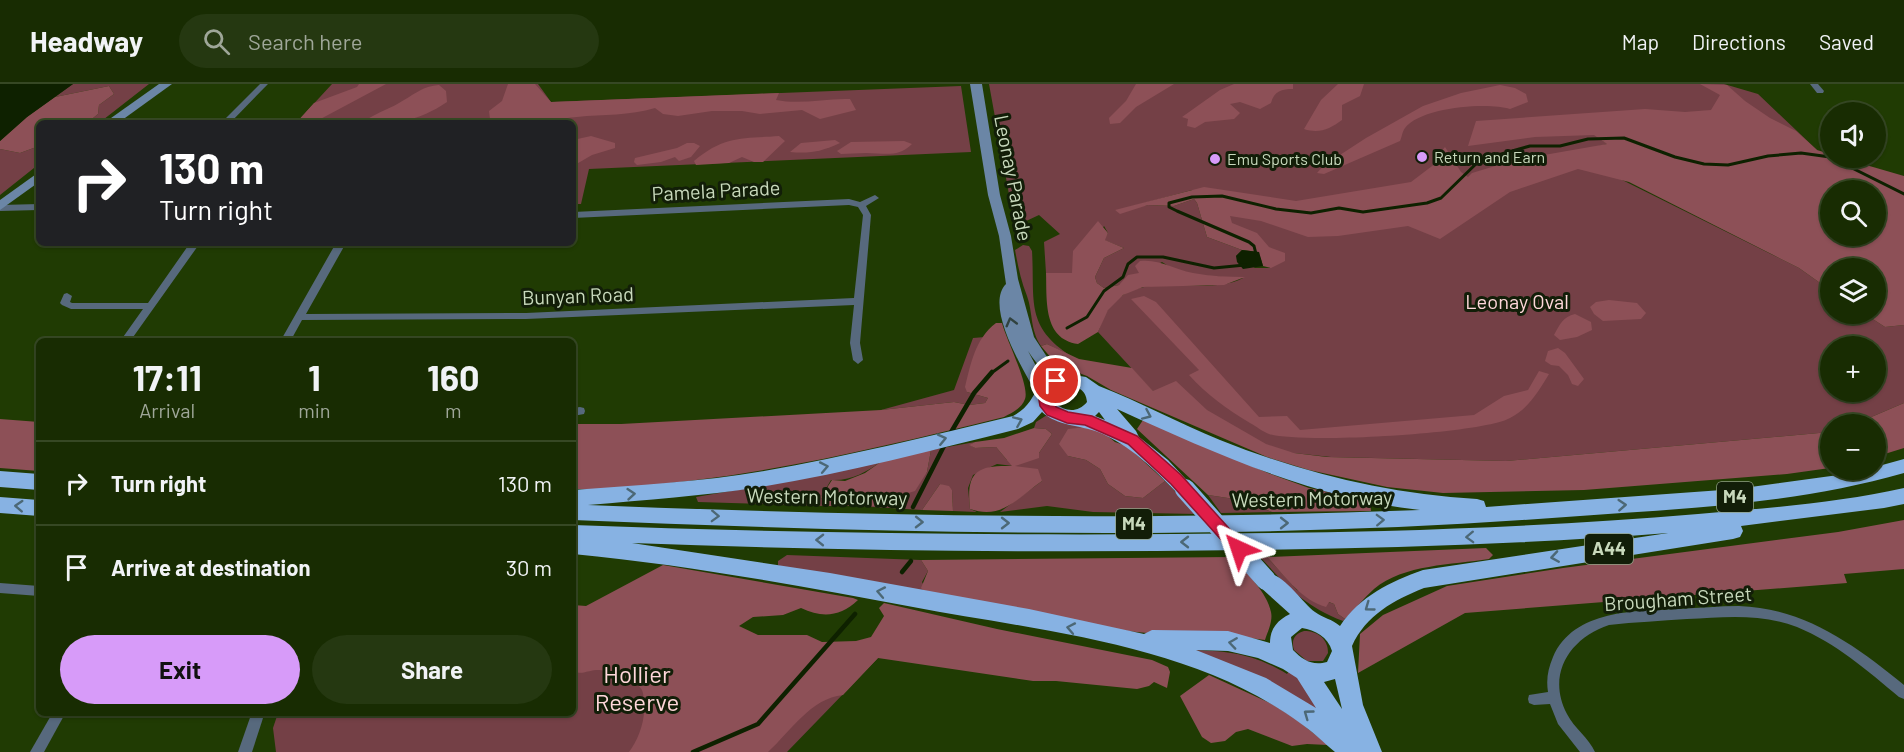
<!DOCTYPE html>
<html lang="en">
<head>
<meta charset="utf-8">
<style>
	body { margin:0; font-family:Barlow,sans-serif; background:#253811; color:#f1f3f6; height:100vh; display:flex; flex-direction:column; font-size:22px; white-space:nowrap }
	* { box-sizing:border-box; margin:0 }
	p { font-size:20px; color:#9fa799 }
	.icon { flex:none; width:33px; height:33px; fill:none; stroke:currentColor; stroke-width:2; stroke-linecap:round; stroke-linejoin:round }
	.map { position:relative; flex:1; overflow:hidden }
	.details { position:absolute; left:36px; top:254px; width:540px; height:378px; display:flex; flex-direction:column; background:#182c02; border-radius:9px; box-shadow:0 2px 4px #0004,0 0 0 2px #364824 }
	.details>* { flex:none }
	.guide { position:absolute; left:36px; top:36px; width:540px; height:126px; border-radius:9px; box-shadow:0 2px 4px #0004,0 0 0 2px #364824; background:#202124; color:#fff; overflow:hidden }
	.tools { position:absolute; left:1820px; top:18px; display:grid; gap:12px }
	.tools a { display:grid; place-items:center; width:66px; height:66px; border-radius:50%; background:#182c02; box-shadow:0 2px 4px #0004,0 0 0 2px #364824; font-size:30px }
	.pin { position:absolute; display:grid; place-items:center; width:51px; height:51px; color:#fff; margin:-26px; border:3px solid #fff; border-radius:50%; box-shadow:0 2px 6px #0007 }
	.me { position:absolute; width:66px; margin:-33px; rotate:318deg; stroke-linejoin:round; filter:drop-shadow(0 0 4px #0008) }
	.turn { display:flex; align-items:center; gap:21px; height:126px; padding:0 24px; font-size:27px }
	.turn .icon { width:78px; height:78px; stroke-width:2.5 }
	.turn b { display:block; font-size:42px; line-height:51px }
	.eta { display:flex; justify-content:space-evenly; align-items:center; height:102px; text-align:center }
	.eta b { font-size:36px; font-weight:700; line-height:42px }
	.action { display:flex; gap:12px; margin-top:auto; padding:12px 24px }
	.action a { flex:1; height:69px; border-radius:36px; background:#d79bf9; color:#111; font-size:24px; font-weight:700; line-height:69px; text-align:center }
	.action a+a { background:#253811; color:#f1f3f6 }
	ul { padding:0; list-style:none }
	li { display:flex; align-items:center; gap:18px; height:84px; padding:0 24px; border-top:2px solid #364824 }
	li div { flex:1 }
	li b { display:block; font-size:22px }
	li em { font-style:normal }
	header { display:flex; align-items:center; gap:36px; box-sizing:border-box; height:84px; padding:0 30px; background:#182c02; border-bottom:2px solid #364824 }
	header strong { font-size:28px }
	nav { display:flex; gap:33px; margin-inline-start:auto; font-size:21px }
	.search { width:420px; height:54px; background:#253811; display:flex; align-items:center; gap:15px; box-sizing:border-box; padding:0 21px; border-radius:33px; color:#9fa799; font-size:22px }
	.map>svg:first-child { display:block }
	.green { fill:#744046; fill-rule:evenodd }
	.forest { fill:#8d5057; fill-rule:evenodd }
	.water { fill:#0e2100 }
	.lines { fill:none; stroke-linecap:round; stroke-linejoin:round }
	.stream-far1 { stroke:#0e2100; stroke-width:3 }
	.stream { stroke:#0e2100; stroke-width:4.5 }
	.street { fill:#57697d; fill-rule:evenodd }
	.secondary { fill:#6b86a6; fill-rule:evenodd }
	.highway { fill:#87b2e3; fill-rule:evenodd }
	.highway-bridge { stroke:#87b2e3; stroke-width:20 }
	.oneway { stroke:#31423f }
	.oneway2 { stroke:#4c6876 }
	.route { fill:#e11d48; stroke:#92132f; stroke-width:1.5 }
	.poi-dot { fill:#d79bf9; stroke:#121e08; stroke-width:2 }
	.labels { text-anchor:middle; stroke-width:6; stroke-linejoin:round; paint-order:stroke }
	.far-poi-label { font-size:16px; fill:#c8d9bc; stroke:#121e08; text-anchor:start }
	.shield { fill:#121e08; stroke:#91a186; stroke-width:1.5 }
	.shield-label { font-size:18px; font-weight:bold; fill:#c8d9bc }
	.street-label { font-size:20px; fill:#c8d9bc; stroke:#121e08 }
	.park-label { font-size:20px; fill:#ffd7da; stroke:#121e08 }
	.near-park-label { font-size:24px; fill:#ffd7da; stroke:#121e08 }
</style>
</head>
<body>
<header>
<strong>Headway</strong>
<div class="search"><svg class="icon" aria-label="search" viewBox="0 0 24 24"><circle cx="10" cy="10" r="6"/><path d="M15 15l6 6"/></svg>Search here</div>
<nav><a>Map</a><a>Directions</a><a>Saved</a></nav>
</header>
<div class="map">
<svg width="1904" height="668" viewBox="0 0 1904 668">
	<rect width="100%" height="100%" fill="#203b03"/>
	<g class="green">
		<polygon points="73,0 149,0 99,39 87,39 98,30 99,21 114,10 109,2 55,13"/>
		<polygon points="332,0 538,0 551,18 961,2 971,68 589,85 581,120 573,120 573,39 296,39"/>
		<path d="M989,0H1724L1758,10L1817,66L1603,57L1608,60L1568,69L1799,184L1830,206V230H1865L1885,243L1904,241V319L1855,340H1830V348L1506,377L1331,373L1266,366L1159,314L1098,248C1101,241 1103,233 1107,227C1137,181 1203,215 1243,194C1218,192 1184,194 1162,178L1119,201L1104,204L1097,199L1095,193L1104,174L1124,164L1104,156L1108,149L1104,142L1073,189H1046L1044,158L1060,150L1039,131L1024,138H1014ZM1192,106L1270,183V184H1255L1236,172L1242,166L1207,153L1197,119L1194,115L1174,122L1148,121L1115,127ZM1830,262H1875V308H1830Z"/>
		<polygon points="39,62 39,80 0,111 0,65 20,69"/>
		<path d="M1023,161L1029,162L1032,167C1035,217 1025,242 1071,272L1047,260L1041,262C1030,246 1033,229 1027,212C1021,197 1018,182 1015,166Z"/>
		<polygon points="985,253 967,308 988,314 985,319 969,321 954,318 881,326 954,306 973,254"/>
		<polygon points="1047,331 1093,342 1068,372 1086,376 1100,385 1108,400 1125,412 1143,414 1165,397 1197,430 1093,428 1047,422 1000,428 1042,397 1013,382 997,380 973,391 968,404 970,425 977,428 953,427 952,406 940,400 922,426 857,422 881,421 892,414 903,413 927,388 931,366 975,358 970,361 975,364 996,363 1007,376 1039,369 1052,350 1046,345 1034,344 1036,338"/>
		<path d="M882,377C866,388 852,397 831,396L821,413L825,422L698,418L696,413L806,394Z"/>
		<polygon points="1208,411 1241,416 1272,428 1221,429"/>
		<polygon points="787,471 921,476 928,487 922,498 928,510 784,484 778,481 778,477"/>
		<path d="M1267,473L1297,506L1334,520L1338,530L1345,535L1343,537C1303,521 1289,504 1261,474Z"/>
		<polygon points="573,532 878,574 787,668 276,668 273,644 278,629 573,628"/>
		<path d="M1304,547C1318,547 1328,555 1328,569L1323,577H1307L1294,566C1291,556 1294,550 1304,547Z"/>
		<path d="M1189,566C1228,567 1252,569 1287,590L1289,587L1297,593L1322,627Z"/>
	</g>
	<g class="forest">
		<polygon points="359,0 386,0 313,39 296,39 314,19 357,3"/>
		<path d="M508,0H535L551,18L779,9L776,16C801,21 826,14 850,15L856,26L820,35L802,26L760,30L742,27H712L678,32L663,30L655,24C630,32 603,30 577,33C561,34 546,39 531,39C516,39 504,34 490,35L489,27L502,17Z"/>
		<polygon points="1136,0 1174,0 1136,23 1120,39 1110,40 1109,34 1126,17"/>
		<path d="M1234,0H1293V5C1282,5 1274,7 1271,19L1260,25L1240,18L1230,20L1240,29L1234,35L1205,38L1195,44L1187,42L1188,35L1182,33L1220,6Z"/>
		<path d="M1338,0H1364L1360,12L1342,21V36C1330,45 1319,50 1304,45L1321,16Z"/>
		<path d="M1700,0L1727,1L1745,17L1770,34L1796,47L1817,66L1830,70V74H1842L1904,92V241L1885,243L1865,230H1875V184H1830V206L1799,184L1629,98L1578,85L1510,108L1440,155L1408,142L1338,152L1308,153L1261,137L1230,132L1232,139L1257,149L1269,163L1285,169V177L1271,184L1263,182L1259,168L1242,166L1207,153L1197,119L1194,115L1174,122L1148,121L1120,130L1115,126L1204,103L1296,117L1411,98L1440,76L1437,73L1445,63L1461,88L1468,93L1472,89L1515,76L1607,60L1594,51L1535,53L1468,62L1476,37L1645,25L1685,28L1711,26L1720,11ZM1830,106H1875V152H1830Z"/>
		<path d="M439,1L446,7L447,18C417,38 398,39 364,39L366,36C378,28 392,24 404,16C416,9 424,2 439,1Z"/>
		<path d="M1500,1L1515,4L1526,10L1528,18L1510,25C1488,18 1421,23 1405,44C1402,48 1402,53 1400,57L1324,90L1317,89L1323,82L1366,54L1423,22L1461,9Z"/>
		<polygon points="109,2 114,10 99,21 98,30 87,39 39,39 39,62 20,69 0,65 0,57 27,33 55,13"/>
		<polygon points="591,52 615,59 615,64 592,71 573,82 573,56"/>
		<path d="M779,52L785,57L763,78H754L742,73L729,79L696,81L694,77C725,51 742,55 779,52Z"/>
		<path d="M835,56L840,59C823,67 810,70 790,68L801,59Z"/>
		<path d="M904,57L912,60C898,74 884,69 866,69C857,69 849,70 841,70L837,67L851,58Z"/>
		<polygon points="687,59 694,59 700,62 691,73 679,77 675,73 661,78 637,81 634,78 635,74 677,64"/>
		<path d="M1098,137L1108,149L1105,156L1124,164L1104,174L1095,193L1097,199L1104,204L1119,201L1128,191L1139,189L1135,182L1140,177C1161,175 1172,185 1193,189C1210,192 1228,193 1245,193L1224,201L1143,203L1123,211L1108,226L1098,248L1078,260C1043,255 1047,216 1046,189H1072L1073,167Z"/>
		<path d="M1144,212L1156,218L1259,333L1287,332L1300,346L1474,331L1504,312L1528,306L1539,287L1549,290C1539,307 1528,325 1510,334C1481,350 1302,360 1269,350C1263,348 1256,342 1250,339C1227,325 1207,311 1189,291L1199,286L1131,215Z"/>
		<polygon points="1609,216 1637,219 1646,229 1641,235 1603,237 1594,230 1590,223 1596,218"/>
		<path d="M1575,230L1591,238L1592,246L1577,253L1560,256L1554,251C1560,240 1563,233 1575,230Z"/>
		<path d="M996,239H1002C1006,255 1030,302 1025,315C1022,324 1012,329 1004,333C902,358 801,383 696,396C656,401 614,406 573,405V340H621L881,326L954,318L969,321L985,319L988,314L967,308L965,303C971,279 975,255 996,239Z"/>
		<polygon points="1047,260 1079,275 1132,284 1153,307 1176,297 1207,326 1266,360 1294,369 1327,373 1506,377 1830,348 1830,384 1787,390 1584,406 1443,409 1387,403 1309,386 1267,373 1111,306 1087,292 1057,281 1041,262"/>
		<polygon points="1558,264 1565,269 1584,295 1578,302 1572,300 1568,291 1559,282 1551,281 1545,277 1548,267"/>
		<polygon points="1904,319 1904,364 1875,373 1875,340 1855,340"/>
		<polygon points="0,335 39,338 39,387 0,384"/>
		<polygon points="1143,336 1268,389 1309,404 1370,417 1371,427 1272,428 1241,416 1208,411 1137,345"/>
		<polygon points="1086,343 1100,346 1115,358 1127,362 1165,397 1143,414 1125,412 1108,400 1100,385 1086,376 1068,372 1059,360 1068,345"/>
		<path d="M1034,344L1046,345L1052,350L1039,369V374L1015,382L1038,385L1042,397C1018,414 1002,436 970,425C966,388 976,381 1012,382L996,363L975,364L969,361L975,358L1004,354Z"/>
		<polygon points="931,366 927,388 915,407 892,414 881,422 825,422 821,413 832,396 845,397 865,389 882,377"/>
		<polygon points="940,400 949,402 952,406 953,427 922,426"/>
		<polygon points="1904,436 1904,485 1844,490 1847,499 1465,529 1358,589 1360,550 1383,531 1447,502 1563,484 1838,448"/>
		<path d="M1486,464L1493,471L1489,475C1452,481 1404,480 1374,505C1364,514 1355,525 1345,535L1338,530L1334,520L1329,518L1326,523C1301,516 1284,491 1267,473Z"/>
		<path d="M1233,473C1246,489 1267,508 1271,528C1273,537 1268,547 1265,556C1220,549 1173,553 1127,547L928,510L921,504L928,487L921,476Z"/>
		<path d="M663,481L853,514L858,516C840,533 822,534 801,524L783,531L753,533L739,542L758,551H807L822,558L856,557L871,553L884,532L879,524L884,519L997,545L1152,576L1168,583L1170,588L1167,604L1154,598L1149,602L1137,605L1056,597H1033L878,574L843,611C811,614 790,648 768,668H629C637,658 645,638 644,624C644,619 644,611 642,606C637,596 606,585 596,586C586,587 582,591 573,587V521L586,522Z"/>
		<polygon points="1209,591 1272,620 1296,635 1328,661 1307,660 1292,662 1248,645 1236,648 1225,657 1211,659 1202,653 1180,612"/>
	</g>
	<g class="water">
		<polygon points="0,0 73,0 27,33 0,57"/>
		<polygon points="1242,166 1259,168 1263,182 1243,185 1237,178 1236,172"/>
	</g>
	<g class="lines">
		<g class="stream-far1">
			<polyline points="1832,74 1904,110"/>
			<polyline points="1256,170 1254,162 1249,158 1177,127 1169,123 1169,119 1192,113 1222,112 1276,125 1311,129 1339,124 1363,128 1427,119 1441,114 1480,76 1530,62 1560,62 1588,55 1624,54 1675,73 1704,80 1728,81 1768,72 1801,69 1830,73"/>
			<polyline points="1067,244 1087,233 1104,207 1123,193 1128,180 1137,173 1163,173 1214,184 1245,181"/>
			<polyline points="990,290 1008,277"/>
		</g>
		<g class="stream">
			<polyline points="950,350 974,309 992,288"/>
			<polyline points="913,423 945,360"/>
			<polyline points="902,488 911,477"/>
			<polyline points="693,668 758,640 855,530"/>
		</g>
		<g class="street">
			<polygon points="260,0 268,0 230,39 221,39"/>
			<polygon points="1810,0 1818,0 1824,7 1823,9 1817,9"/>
			<polygon points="875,111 879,114 866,122 871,131 860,259 863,276 858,280 853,276 850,259 854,221 526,235 302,236 291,256 281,256 336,159 346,159 306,230 526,229 854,214 863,131 858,123 849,121 573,134 573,128 849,115 860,118"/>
			<polygon points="39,120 39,126 0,127 0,121"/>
			<polygon points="190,159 200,159 131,256 121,256 143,225 71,225 62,221 60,219 64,210 67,209 72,212 70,218 72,219 148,219"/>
			<polygon points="580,323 584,324 585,327 584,330 573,332 573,324"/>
			<polygon points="0,499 39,502 39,512 0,509"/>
			<path d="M1739,522C1804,524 1855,561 1904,601V615L1899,613C1868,587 1836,559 1797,543C1761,529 1724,533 1687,535C1661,537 1635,538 1609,541C1570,554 1546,590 1567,630C1574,644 1589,654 1595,668H1580L1558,640L1550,620L1534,621L1529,619L1528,615L1529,611L1548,608C1546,595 1548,585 1553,573C1574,525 1636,527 1679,525C1699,524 1719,522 1739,522Z"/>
			<polygon points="53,628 66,628 44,668 30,668"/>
			<polygon points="252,628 265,628 252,668 238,668"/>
		</g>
		<g class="secondary">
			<polygon points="159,0 172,0 118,39 104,39"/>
			<path d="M970,0H982L1000,111L1011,152L1018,195L1034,253L1049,276L1074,291L1076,295L1069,300C1051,295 1038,283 1028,267L1051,310L1049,314H1039C1027,292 983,223 1006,200L999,152L988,111Z"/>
			<polygon points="39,88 39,98 0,126 0,116"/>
		</g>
		<g class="highway">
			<path d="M1062,289L1086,293L1099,302C1140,318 1179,339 1220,356C1303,389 1388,410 1477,415L1484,417L1486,423L1736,405L1875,386V383L1904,375V389C1789,422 1671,425 1552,434C1229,458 897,449 573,436V406C637,401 701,398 764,387C848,372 930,352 1013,332C1028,324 1032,314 1040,300ZM1065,301C1077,302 1086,305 1087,318C1078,329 1065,328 1055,319L1054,308ZM1117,325C1214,369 1313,414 1420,426C1143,437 865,432 588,421C646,416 703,412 760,403C847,389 933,366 1018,345L1033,338L1042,328C1057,342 1080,341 1098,348C1130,361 1155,386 1178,410L1185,413L1192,410L1195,405L1168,376L1139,353L1136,347ZM1099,328L1105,336L1095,332Z"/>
			<polygon points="0,387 39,390 39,406 0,403"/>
			<path d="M1904,404V420L1884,424L1741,442L1743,447L1740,453L1733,455L1424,504C1394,516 1366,531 1352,562L1363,621L1382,668H1335C1323,658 1312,647 1300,639C1193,560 1040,547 913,523C800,502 688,481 573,470V441C843,451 1113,453 1384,447C1489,444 1593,439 1698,430C1767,424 1837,419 1904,404ZM1668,449L1423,486C1390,498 1360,512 1340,542C1332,535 1323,534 1315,528C1300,517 1280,482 1259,490L1256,496L1259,502L1290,530C1278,536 1270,544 1270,559L1228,547L1152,546L1144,550L1029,525L830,489L632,459C837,467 1042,469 1247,466C1388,464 1528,460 1668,449ZM1302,544C1315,546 1328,553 1332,567L1327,578C1312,582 1303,576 1293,566L1291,553ZM1196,566L1228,567L1258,574L1283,585L1297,594L1316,624L1266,594ZM1335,595L1342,625L1324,598Z"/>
			<polygon points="0,413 39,416 39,432 0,429"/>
		</g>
		<polyline class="highway-bridge" points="1185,405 1266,496"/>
	</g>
	<defs><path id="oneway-chevron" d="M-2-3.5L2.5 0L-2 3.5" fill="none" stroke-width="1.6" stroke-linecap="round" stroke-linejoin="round" transform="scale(1.5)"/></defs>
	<use class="oneway" href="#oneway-chevron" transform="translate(1011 238) rotate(-105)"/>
	<g class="oneway2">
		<use href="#oneway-chevron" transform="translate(1147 331) rotate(24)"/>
		<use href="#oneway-chevron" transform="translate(1018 337) rotate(-23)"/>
		<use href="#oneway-chevron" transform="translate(942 355) rotate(-13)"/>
		<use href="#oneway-chevron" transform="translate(824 383) rotate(-11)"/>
		<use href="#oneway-chevron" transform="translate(631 410) rotate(-5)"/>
		<use href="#oneway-chevron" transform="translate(1622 421) rotate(-4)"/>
		<use href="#oneway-chevron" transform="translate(19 422) rotate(-177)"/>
		<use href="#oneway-chevron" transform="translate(715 432) rotate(2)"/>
		<use href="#oneway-chevron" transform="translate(1380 436) rotate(-2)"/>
		<use href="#oneway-chevron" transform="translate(919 438) rotate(1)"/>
		<use href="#oneway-chevron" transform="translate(1005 439)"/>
		<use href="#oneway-chevron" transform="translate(1284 439)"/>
		<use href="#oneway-chevron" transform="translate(1470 453) rotate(178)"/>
		<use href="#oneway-chevron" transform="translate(820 456) rotate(-179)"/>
		<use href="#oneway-chevron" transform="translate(1185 458) rotate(180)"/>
		<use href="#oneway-chevron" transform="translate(1555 473) rotate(171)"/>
		<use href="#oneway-chevron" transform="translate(881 508) rotate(-169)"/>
		<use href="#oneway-chevron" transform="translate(1369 523) rotate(144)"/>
		<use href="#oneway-chevron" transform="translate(1071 544) rotate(-169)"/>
		<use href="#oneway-chevron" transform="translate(1233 559) rotate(-172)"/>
		<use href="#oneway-chevron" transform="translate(1308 630) rotate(-144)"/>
	</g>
	<polygon class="route" points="1056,292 1062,297 1051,310 1056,323 1068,328 1092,332 1137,352 1181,391 1244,461 1247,465 1244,470 1239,472 1234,470 1171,400 1128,360 1085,341 1067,339 1047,331 1040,322 1038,310 1042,301"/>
	<g class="poi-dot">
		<circle cx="1422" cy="73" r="6"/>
		<circle cx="1215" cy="75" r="6"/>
	</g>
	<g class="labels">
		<g class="far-poi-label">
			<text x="1434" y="79">Return and Earn</text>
			<text x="1227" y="81">Emu Sports Club</text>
		</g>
		<g class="shield">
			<rect x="1717" y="398" width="36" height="30" rx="4.5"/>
			<rect x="1116" y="425" width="36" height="30" rx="4.5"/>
			<rect x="1585" y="450" width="48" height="30" rx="4.5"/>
		</g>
		<g class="shield-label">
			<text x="1735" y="419">M4</text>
			<text x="1134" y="446">M4</text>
			<text x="1609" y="471">A44</text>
		</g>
		<g class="street-label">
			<text transform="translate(1013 94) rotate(79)" y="7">Leonay Parade</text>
			<text transform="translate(716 107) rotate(-3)" y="7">Pamela Parade</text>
			<text transform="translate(578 212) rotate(-2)" y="7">Bunyan Road</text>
			<text transform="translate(827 413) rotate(1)" y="7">Western Motorway</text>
			<text transform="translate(1312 415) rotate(-1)" y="7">Western Motorway</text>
			<text transform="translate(1678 515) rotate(-4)" y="7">Brougham Street</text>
		</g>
		<g class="park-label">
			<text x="1517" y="225">Leonay Oval</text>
		</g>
		<g class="near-park-label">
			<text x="637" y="599">Hollier<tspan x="637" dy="28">Reserve</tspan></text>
		</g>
	</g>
</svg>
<div class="tools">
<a><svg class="icon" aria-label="sound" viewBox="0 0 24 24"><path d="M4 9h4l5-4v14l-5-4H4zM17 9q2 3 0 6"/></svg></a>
<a><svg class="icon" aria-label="search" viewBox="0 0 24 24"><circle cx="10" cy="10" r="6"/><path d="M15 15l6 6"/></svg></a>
<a><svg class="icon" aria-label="layers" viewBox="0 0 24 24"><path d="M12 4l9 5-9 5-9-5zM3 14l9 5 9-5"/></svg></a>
<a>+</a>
<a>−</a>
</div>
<div class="pin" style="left:1056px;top:297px;background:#d93025"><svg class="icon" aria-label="arrive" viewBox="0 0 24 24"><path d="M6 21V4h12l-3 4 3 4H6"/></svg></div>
<svg class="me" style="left:1239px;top:465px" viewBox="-20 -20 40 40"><path d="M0-17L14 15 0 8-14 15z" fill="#e11d48" stroke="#fff" stroke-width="4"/></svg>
<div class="guide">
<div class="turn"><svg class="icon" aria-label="right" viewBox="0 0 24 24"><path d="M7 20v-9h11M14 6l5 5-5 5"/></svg><div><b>130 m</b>Turn right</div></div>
</div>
<section class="details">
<div class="eta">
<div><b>17:11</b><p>Arrival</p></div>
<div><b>1</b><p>min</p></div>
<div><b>160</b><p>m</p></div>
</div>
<ul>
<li><svg class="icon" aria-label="right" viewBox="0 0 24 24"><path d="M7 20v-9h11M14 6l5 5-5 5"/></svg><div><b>Turn right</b></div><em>130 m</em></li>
<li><svg class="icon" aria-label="arrive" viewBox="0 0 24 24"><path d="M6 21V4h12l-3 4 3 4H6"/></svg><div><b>Arrive at destination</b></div><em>30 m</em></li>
</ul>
<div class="action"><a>Exit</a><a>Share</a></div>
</section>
</div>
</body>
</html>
